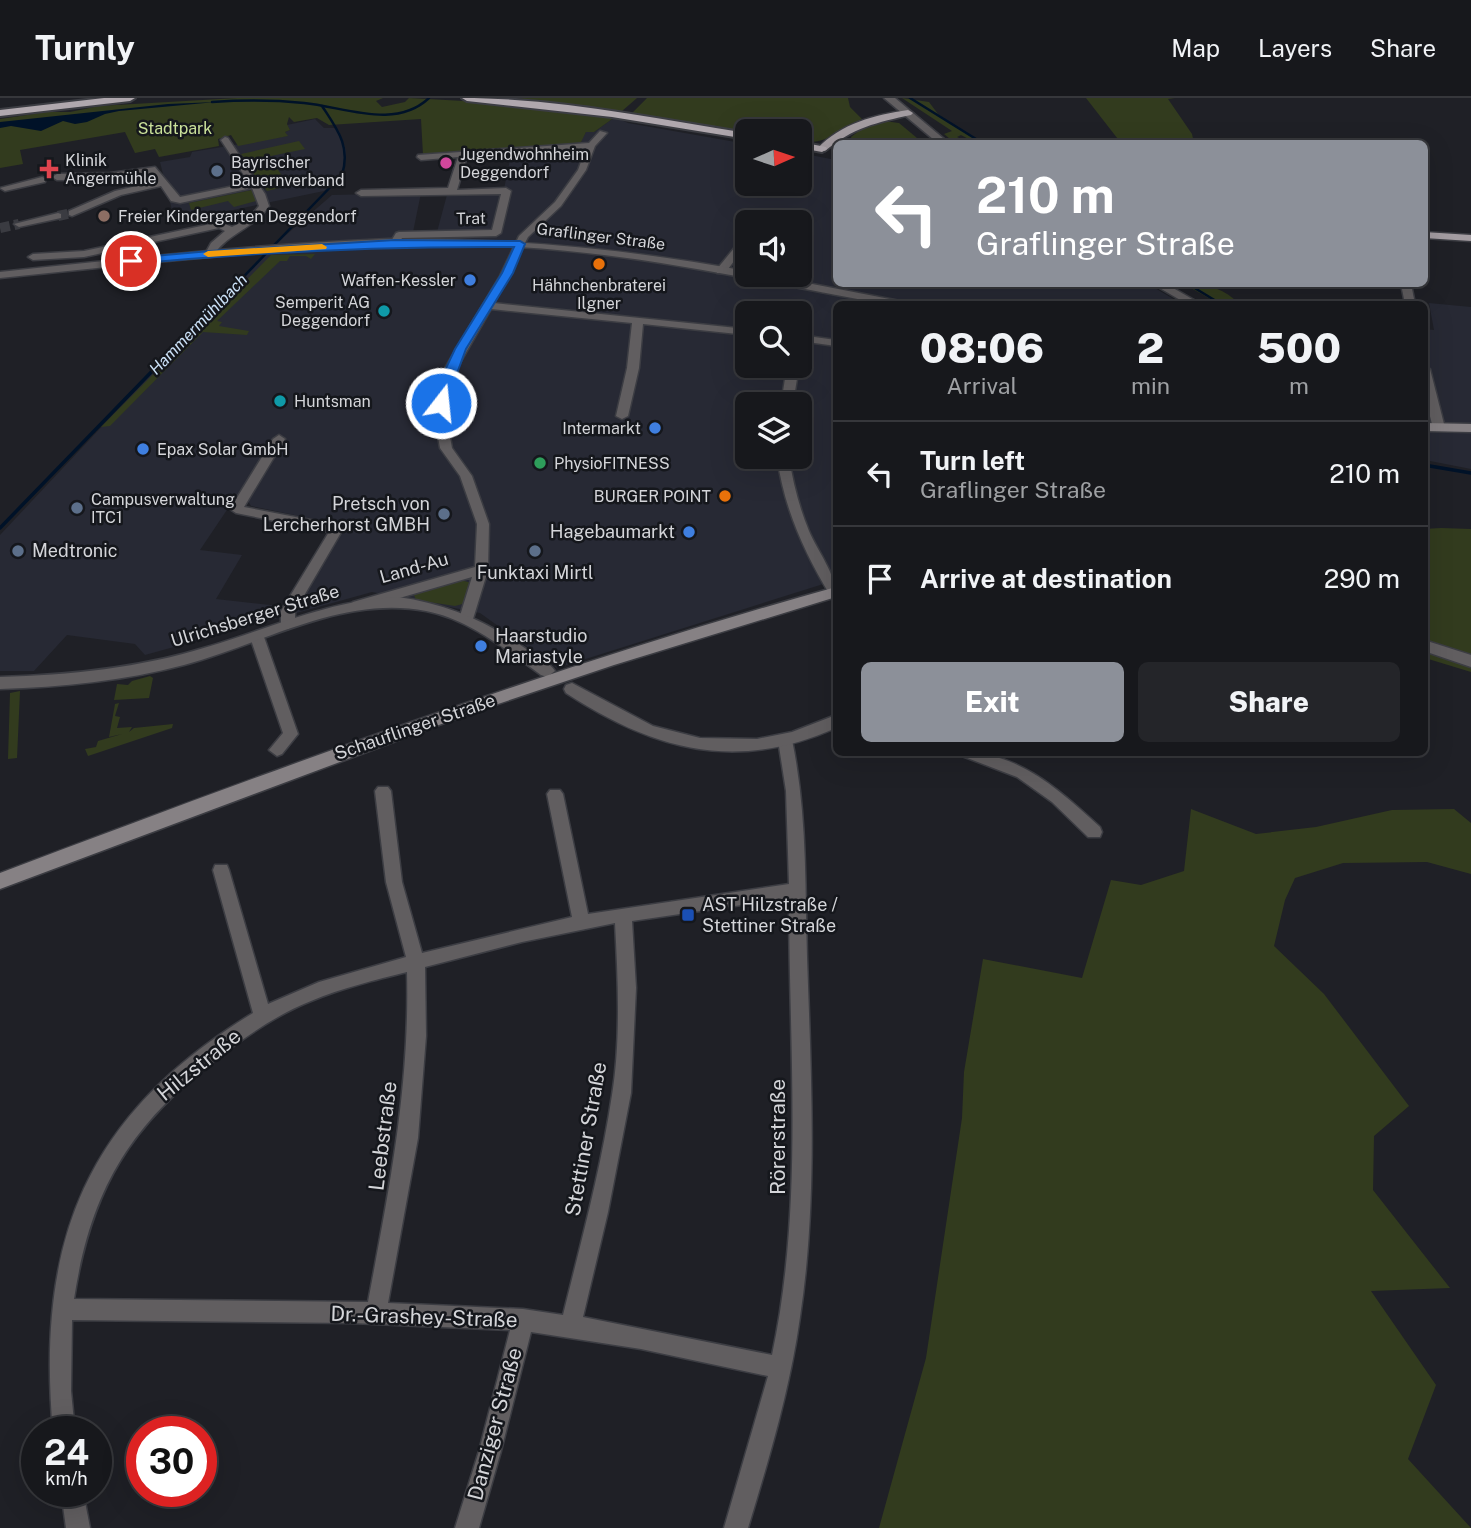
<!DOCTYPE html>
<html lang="en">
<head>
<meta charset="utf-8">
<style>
	body { margin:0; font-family:"Public Sans",sans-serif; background:#242529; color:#f1f3f6; height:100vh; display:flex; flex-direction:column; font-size:26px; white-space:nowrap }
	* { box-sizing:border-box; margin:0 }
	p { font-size:23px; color:#9ea0a3 }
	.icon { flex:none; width:38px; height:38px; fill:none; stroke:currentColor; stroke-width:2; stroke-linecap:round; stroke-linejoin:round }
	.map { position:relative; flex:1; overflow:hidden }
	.drawer { position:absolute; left:833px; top:203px; width:595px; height:455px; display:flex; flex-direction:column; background:#17181c; border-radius:10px; box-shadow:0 7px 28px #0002,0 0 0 2px #36373b }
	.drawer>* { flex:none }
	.guide { position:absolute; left:833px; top:42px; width:595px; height:147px; border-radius:10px; box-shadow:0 7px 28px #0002,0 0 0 2px #36373b; background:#8c9099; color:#fff; overflow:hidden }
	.needle { width:46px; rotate:87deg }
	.controls { position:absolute; left:735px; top:21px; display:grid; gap:14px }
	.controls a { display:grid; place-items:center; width:77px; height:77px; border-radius:10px; background:#17181c; box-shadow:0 7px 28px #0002,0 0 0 2px #36373b; font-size:35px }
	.speed { position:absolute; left:21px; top:1318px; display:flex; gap:14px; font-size:35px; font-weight:700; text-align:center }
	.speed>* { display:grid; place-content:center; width:91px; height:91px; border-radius:50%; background:#17181c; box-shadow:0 7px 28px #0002,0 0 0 2px #36373b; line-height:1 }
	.speed small { font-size:18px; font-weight:400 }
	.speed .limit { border:10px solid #d22; background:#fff; color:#111 }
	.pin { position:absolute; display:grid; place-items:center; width:60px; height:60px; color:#fff; margin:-30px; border:4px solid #fff; border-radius:50%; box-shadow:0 2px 7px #0007 }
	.me { position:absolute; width:77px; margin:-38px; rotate:16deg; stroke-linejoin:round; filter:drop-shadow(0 0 5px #0008) }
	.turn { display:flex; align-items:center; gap:24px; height:147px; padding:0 28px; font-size:32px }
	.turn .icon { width:91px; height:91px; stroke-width:2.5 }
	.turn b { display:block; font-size:49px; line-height:60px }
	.eta { display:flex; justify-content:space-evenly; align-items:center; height:119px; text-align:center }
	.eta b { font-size:42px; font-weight:800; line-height:49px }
	.cta { display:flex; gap:14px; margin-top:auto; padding:14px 28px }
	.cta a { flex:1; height:80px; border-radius:10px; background:#8c9099; color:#fff; font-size:28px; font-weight:800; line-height:80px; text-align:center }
	.cta a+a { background:#242529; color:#f1f3f6 }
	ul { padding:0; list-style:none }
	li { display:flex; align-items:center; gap:21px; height:105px; padding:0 28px; border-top:2px solid #36373b }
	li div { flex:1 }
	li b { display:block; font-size:26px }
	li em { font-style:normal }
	header { display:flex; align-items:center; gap:42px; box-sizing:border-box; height:98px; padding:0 35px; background:#17181c; border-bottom:2px solid #36373b }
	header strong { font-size:33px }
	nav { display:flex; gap:38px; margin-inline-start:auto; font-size:24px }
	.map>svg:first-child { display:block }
	.built { fill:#272934; fill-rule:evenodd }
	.green { fill:#323b1e }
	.water { fill:#001228 }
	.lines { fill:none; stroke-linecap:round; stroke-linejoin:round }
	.stream-far1 { stroke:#001228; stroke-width:2.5 }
	.stream { stroke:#001228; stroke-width:3.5 }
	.minor-tunnel { stroke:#3a3b41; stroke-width:10; stroke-dasharray:10 4.5; stroke-linecap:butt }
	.minor-casing { stroke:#3c3d43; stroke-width:3 }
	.tertiary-casing { stroke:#3c3d43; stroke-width:3 }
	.secondary-casing { stroke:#3c3d43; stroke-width:3 }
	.primary-casing { stroke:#3c3d43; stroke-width:3 }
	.trunk-casing { stroke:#3c3d43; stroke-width:4 }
	.minor { fill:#615e60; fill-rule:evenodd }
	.tertiary { fill:#615e60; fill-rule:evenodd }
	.secondary { fill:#868184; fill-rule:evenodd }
	.primary { fill:#a39ca1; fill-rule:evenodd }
	.trunk { fill:#b0a8ae; fill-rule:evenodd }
	.route { fill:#1a73e8; stroke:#114b97; stroke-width:2 }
	.slow { fill:#f59e0b }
	.hotel-dot { fill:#d1479c; stroke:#15171c; stroke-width:2.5 }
	.health-dot { fill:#e0444e; stroke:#15171c; stroke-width:2.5 }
	.service-dot { fill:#5c6f8a; stroke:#15171c; stroke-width:2.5 }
	.education-dot { fill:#8d6e63; stroke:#15171c; stroke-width:2.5 }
	.food-dot { fill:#e8710a; stroke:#15171c; stroke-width:2.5 }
	.shop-dot { fill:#3f7fe0; stroke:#15171c; stroke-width:2.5 }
	.culture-dot { fill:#0f9aa8; stroke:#15171c; stroke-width:2.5 }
	.leisure-dot { fill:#2e9e5b; stroke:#15171c; stroke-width:2.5 }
	.transit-dot { fill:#1a4fb4; stroke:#15171c; stroke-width:2.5 }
	.labels { text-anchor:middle; stroke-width:5; stroke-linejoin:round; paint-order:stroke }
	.far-park-label { font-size:16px; fill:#cae19a; stroke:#15171c }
	.far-poi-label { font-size:16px; fill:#d4d5d9; stroke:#15171c; text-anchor:start }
	.far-street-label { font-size:16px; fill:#d4d5d9; stroke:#15171c }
	.far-water-label { font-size:16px; font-style:italic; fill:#cbe1f7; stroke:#15171c }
	.poi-label { font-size:18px; fill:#d4d5d9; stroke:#15171c; text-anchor:start }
	.street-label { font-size:18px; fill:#d4d5d9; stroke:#15171c }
	.near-street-label { font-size:21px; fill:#d4d5d9; stroke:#15171c }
</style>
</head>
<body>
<header>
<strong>Turnly</strong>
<nav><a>Map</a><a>Layers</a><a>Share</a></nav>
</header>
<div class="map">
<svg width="1471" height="1430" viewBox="0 0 1471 1430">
	<rect width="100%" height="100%" fill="#1f2026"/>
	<g class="built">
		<path d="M615,19L628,25L747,46V86H800V55L836,62V186H1148L1182,206H836V482L557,570L480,515L372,494L145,557L135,546L67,537L34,573H0V437L263,157L332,97L421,95L413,134H437L448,93L504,91L512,52L580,44L586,34H594ZM747,124H800V177H747ZM747,215H800V268H747ZM747,306H800V359H747ZM241,391L251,408L342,427L278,520L280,508L216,501L242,457L200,452Z"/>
		<polygon points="315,21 324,30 334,30 339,33 346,52 345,67 335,83 324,93 175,124 160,64 190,59 192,54 287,38 285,34 290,32 287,27"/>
		<polygon points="1429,205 1471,209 1471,371 1425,362 1424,231 1434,232"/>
	</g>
	<g class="green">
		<polygon points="237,0 383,0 376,3 382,9 405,4 409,0 519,6 615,19 594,34 586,34 581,44 551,49 423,57 421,21 329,27 317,20 294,24 289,19 287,26 290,32 285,34 288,38 238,48 231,37 218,41 219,48 159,59 155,51 135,55 125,34 20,52 23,66 0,70 0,21 47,14 70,14 99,8"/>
		<polygon points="516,0 637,0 622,13"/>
		<path d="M647,0H848L850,9L862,21C837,31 829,48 800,43V33L747,35L632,15Z"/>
		<polygon points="902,0 929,4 938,16 980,45 976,45 961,37 957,39 970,45 955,45 944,36 952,33"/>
		<polygon points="1086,0 1175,0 1168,1 1192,36 1194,45 1121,45"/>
		<polygon points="884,23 899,25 923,45 852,45 851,39 864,29"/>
		<polygon points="299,43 305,51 247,63 241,56"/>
		<polygon points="272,63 289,88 288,88 267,93 250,71 253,68"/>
		<polygon points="252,92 256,103 234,109 228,103 191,112 189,105"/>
		<polygon points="315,156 311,161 306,158 290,158 287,163 280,163 217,223 222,224 219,228 249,233 247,237 203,234 110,328 101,329 271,157"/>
		<path d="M1184,186C1204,185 1225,190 1239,206H1219Z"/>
		<polygon points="1441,430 1471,431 1471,574 1425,560 1424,431"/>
		<polygon points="460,482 472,485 466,505 455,508 416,502 414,497"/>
		<polygon points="150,578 153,580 149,600 114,602 117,586 128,587 132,583"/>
		<polygon points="20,593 17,660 8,661 10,595"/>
		<polygon points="119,605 115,618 120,619 117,630 132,629 129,634 134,630 173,626 172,630 88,658 85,651 96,649 98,643 122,636 109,639 115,606"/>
		<polygon points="1191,711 1256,736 1316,729 1392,712 1454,711 1471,725 1471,776 1427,764 1343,765 1295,780 1285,802 1274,848 1324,896 1409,1008 1374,1038 1373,1092 1450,1190 1371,1193 1436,1287 1408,1361 1471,1430 879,1430 926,1260 962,1020 964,974 983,861 1082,880 1111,782 1141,787 1184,773"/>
	</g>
	<polygon class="water" points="216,4 119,13 105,16 87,24 75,26 63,23 41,33 11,28 0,30 0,24 168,6"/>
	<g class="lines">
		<g class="stream-far1">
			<polyline points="910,0 984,46"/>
			<path d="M212,4C243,2 274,2 304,5C345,9 395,32 429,0"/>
			<polyline points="1188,186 1221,206"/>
			<path d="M191,233L342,77C351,48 337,31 322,8"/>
		</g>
		<g class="stream">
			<polyline points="1424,367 1471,375"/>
			<polyline points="0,430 193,231"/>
		</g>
		<g class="minor-tunnel">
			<polyline points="58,118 72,115"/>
			<polyline points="0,130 19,126"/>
		</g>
		<g class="minor-casing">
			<g id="minor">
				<polygon points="600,33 607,35 595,48 586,72 561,108 528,139 494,205 747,231 747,237 643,226 639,270 628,318 622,321 616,318 627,270 632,225 491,211 457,270 445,311 452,350 472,378 489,426 488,472 473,521 466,526 459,521 472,479 358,512 353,510 351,507 353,504 475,469 477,426 460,378 440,350 433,311 445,270 500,178 519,138 555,104 578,72 586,50 467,58 457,92 506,90 511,93 501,135 496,138 402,140 398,147 390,145 396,135 399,134 492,132 501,96 361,98 356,95 361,92 448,90 458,59 421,62 417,59 418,57 589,45"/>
				<path d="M225,39L228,40L265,96L269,108C254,131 227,135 213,158L205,156L211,145L225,133L219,130L84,159L33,162L28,159L33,156L84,153L220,124L232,129L249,120L259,108L252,90L180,105L171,103L161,88L121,97L72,118L69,117V113L115,93L158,83L152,75L110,81L57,82L52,79L57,76L110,75L155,69L180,99L249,85L221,42Z"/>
				<polygon points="42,79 45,80 45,84 5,93 0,90"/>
				<polygon points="58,115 61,116 61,120 19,129 14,126"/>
				<polygon points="761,120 765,124 755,124 758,121"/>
				<polygon points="747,137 747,146 725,175 717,175 717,171 744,138"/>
				<polygon points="1401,186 1411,186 1415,206 1405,206"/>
				<polygon points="800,237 836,242 836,248 800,243"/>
				<polygon points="787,268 799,268 793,306 781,306"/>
				<polygon points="1424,268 1430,271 1445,330 1443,332 1435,332 1433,330 1424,295"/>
				<polygon points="279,337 285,341 244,409 337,427 343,431 295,513 295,526 288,531 281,526 281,513 329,434 236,415 230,411 273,341"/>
				<path d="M777,359H789C793,385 799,409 809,433C818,454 836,476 836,498L830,497C804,454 784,410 777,359Z"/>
				<polygon points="257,534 264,539 298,636 282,656 277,658 269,652 283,635 250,539"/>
				<path d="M785,636L792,642C807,714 805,786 807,859C811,978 818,1101 800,1219C790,1291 769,1361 748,1430H724L768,1278L641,1251L531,1234L501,1353L479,1430H455L479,1353L510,1232L352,1225L72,1222L71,1293L75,1334H53C36,1142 86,1017 253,915L213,772L215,767H227L229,772L268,906L319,884L406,859L386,784L375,693L378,689H388L391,693L402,784L422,855L572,819L547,696L550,692H560L563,696L588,816L789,786L786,693L778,642ZM789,800C789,952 804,1108 772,1257L583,1219L608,1114L631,995L636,890L632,823ZM615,825C618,881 621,942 612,997C601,1071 581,1144 563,1217L523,1211L388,1205L418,1040L426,938L425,869L522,844ZM407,874C410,989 389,1092 368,1204L74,1201C91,1090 131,1026 220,958C248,937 278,916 311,903C342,890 375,882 407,874Z"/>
				<path d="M960,654C1019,654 1058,691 1100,729L1102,734L1100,739H1088L1052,704L1017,679L962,658Z"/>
				<polygon points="61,1393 83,1393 90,1430 66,1430"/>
			</g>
		</g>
		<g class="tertiary-casing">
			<g id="tertiary">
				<polygon points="884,0 895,0 950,46 939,46"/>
				<path d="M389,141C512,140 627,151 747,173V177H766L900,203L906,206H884C763,184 642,156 518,149C345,140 172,163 0,180V174C130,160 259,146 389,141Z"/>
				<polygon points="1153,186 1166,186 1201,206 1187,206"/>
				<path d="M398,499C448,506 488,524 529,553C538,559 549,564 555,573L547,579L541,577C506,552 469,521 426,513C342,497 263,546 184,567C124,583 62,589 0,591V579C70,577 140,570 207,549C271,530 330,502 398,499Z"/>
				<polygon points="1424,542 1471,557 1471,569 1424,553"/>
				<path d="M572,585L653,628L700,640L757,641L792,634L836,617V630C737,674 655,653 566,595L564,591L566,587Z"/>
			</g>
		</g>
		<g class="secondary-casing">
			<g id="secondary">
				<polygon points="1424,325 1471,326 1471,334 1424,333"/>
				<path d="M836,489V499L614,567L471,615L0,791V775C276,671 552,568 836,489Z"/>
			</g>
		</g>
		<g class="primary-casing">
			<g id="primary">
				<path d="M908,12L913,15L911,17C878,24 852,30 825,53L817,51C841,25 875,17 908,12Z"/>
				<polygon points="1424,134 1471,137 1471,143 1424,140"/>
			</g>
		</g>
		<g class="trunk-casing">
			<g id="trunk">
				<polygon points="104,0 135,0 130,3 0,18 0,12"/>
				<path d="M462,0C557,0 653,20 747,35V41L612,19L467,3Z"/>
				<polygon points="800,44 826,49 827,51 822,54 800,50"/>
			</g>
		</g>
		<use href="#minor" class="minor"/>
		<use href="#tertiary" class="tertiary"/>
		<use href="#secondary" class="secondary"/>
		<use href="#primary" class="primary"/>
		<use href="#trunk" class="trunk"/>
	</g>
	<path class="route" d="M395,142L520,143L525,146L513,175L466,251L445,308L435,305L446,270L455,251L502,175L514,149C386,148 259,154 131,166L126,163L131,160L210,153Z"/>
	<polygon class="slow" points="322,146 327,149 326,151 208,159 203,156 208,153"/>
	<circle class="hotel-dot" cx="446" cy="65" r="7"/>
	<path class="health-dot" d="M45.5 60.5h7v7h7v7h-7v7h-7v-7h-7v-7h7z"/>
	<g class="service-dot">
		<circle cx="217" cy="73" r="7"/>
		<circle cx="77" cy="410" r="7"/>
		<circle cx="444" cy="416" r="7"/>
		<circle cx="18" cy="453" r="7"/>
		<circle cx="535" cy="453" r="7"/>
	</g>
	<circle class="education-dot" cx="104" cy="118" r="7"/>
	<g class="food-dot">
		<circle cx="599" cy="166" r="7"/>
		<circle cx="725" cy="398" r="7"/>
	</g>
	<g class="shop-dot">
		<circle cx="470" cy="182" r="7"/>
		<circle cx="655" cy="330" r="7"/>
		<circle cx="143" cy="351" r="7"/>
		<circle cx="689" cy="434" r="7"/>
		<circle cx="481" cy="548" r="7"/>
	</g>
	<g class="culture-dot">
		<circle cx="384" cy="213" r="7"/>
		<circle cx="280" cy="303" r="7"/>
	</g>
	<circle class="leisure-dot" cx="540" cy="365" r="7"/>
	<rect class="transit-dot" x="681" y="810" width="14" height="14" rx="3.5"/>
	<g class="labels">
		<g class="far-park-label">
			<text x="175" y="36">Stadtpark</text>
		</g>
		<g class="far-poi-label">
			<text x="460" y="62">Jugendwohnheim<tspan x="460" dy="18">Deggendorf</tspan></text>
			<text x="65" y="68">Klinik<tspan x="65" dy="18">Angermühle</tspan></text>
			<text x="231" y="70">Bayrischer<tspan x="231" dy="18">Bauernverband</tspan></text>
			<text x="118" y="124">Freier Kindergarten Deggendorf</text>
			<text x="456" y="188" text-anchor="end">Waffen-Kessler</text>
			<text x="599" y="193" text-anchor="middle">Hähnchenbraterei<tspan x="599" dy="18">Ilgner</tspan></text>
			<text x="370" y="210" text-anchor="end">Semperit AG<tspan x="370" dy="18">Deggendorf</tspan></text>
			<text x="294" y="309">Huntsman</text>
			<text x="641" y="336" text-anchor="end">Intermarkt</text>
			<text x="157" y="357">Epax Solar GmbH</text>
			<text x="554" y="371">PhysioFITNESS</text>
			<text x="711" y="404" text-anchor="end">BURGER POINT</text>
			<text x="91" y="407">Campusverwaltung<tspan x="91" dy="18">ITC1</tspan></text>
		</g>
		<g class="far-street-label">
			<text transform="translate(471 120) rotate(-1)" y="6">Trat</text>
			<text transform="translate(601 138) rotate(7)" y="6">Graflinger Straße</text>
		</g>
		<g class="far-water-label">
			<text transform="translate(198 226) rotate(-46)" y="6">Hammermühlbach</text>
		</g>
		<g class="poi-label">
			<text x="430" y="412" text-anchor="end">Pretsch von<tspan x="430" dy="21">Lercherhorst GMBH</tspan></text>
			<text x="675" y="440" text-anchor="end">Hagebaumarkt</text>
			<text x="32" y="459">Medtronic</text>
			<text x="535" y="481" text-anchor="middle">Funktaxi Mirtl</text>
			<text x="495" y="544">Haarstudio<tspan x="495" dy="21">Mariastyle</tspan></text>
			<text x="702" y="813">AST Hilzstraße /<tspan x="702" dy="21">Stettiner Straße</tspan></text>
		</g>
		<g class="street-label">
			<text transform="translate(414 470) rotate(-16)" y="6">Land-Au</text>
			<text transform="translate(255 518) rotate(-17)" y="6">Ulrichsberger Straße</text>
			<text transform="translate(415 629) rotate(-19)" y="6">Schauflinger Straße</text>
		</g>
		<g class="near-street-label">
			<text transform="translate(199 967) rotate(-39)" y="7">Hilzstraße</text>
			<text transform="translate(383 1038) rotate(-83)" y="7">Leebstraße</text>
			<text transform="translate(778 1039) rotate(-90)" y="7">Rörerstraße</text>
			<text transform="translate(586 1041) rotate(-80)" y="7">Stettiner Straße</text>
			<text transform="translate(424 1219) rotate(2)" y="7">Dr.-Grashey-Straße</text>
			<text transform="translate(495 1326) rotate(-75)" y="7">Danziger Straße</text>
		</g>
	</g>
</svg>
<div class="controls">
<a><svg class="needle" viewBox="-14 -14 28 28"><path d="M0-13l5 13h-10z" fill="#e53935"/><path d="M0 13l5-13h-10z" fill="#9ea0a3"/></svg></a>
<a><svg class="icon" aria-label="sound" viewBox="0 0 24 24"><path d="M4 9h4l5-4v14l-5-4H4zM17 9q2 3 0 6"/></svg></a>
<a><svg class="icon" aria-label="search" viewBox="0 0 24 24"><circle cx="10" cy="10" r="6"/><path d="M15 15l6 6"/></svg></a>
<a><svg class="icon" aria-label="layers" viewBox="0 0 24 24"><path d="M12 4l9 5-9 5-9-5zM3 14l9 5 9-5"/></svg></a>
</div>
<div class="speed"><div>24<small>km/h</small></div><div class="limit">30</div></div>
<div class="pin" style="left:131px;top:163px;background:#d93025"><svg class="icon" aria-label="arrive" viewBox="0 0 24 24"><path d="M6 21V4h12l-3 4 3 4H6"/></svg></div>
<svg class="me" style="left:441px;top:305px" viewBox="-20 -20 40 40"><circle r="17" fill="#1a73e8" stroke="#fff" stroke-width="3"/><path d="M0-11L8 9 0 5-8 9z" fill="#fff"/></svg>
<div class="guide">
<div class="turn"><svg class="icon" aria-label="left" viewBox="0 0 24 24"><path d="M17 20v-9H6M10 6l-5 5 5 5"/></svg><div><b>210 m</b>Graflinger Straße</div></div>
</div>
<section class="drawer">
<div class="eta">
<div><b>08:06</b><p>Arrival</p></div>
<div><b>2</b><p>min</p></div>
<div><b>500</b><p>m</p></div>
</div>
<ul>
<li><svg class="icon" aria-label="left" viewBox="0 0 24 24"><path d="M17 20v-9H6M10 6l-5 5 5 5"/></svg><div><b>Turn left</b><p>Graflinger Straße</p></div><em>210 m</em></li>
<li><svg class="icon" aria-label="arrive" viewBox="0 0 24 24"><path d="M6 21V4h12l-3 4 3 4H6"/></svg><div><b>Arrive at destination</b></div><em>290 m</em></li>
</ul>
<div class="cta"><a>Exit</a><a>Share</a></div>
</section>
</div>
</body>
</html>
